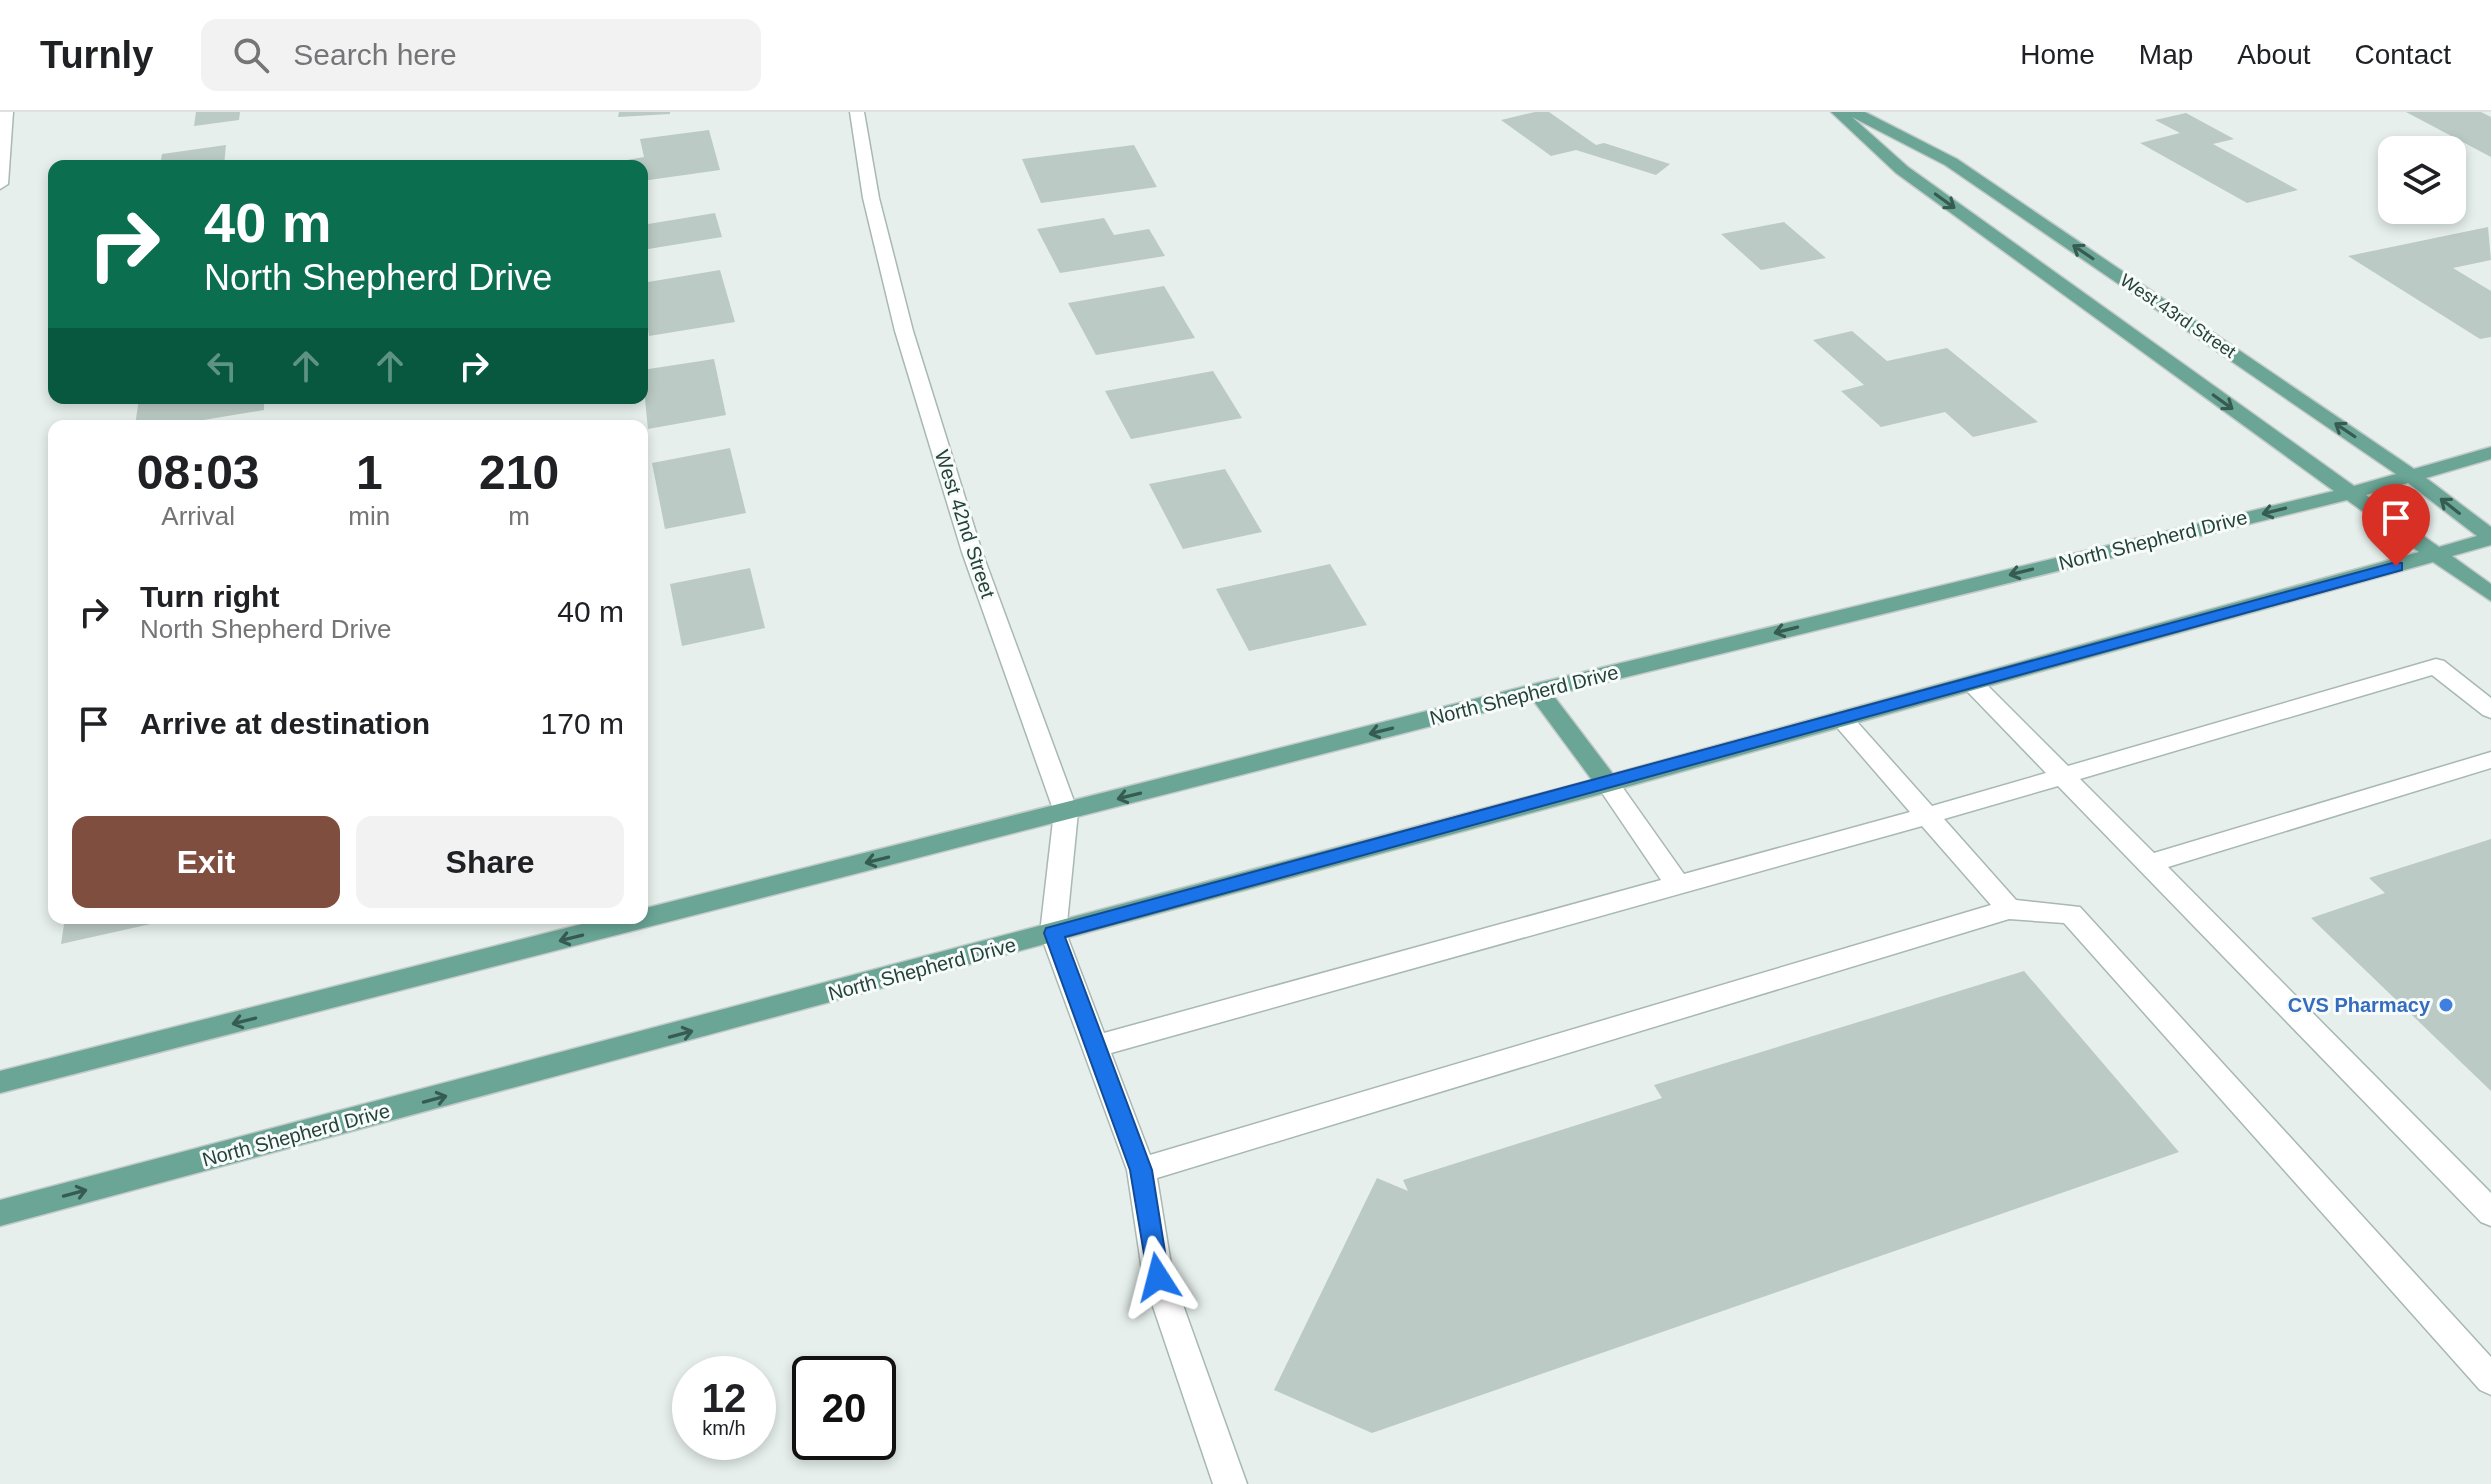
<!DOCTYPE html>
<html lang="en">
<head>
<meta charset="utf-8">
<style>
	body { margin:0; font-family:Helvetica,sans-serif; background:#f2f2f2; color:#202124; height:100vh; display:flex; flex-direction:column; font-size:30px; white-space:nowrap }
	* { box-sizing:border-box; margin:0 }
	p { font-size:26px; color:#757577 }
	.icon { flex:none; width:44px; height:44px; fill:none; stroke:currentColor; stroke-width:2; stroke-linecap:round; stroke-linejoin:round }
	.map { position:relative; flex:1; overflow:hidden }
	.sheet { position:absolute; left:48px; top:308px; width:600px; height:504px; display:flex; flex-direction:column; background:#fff; border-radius:16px; box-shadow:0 4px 12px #0003 }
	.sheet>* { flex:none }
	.hud { position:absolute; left:48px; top:48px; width:600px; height:244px; border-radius:16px; box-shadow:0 4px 12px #0003; background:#0b6e4f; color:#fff; overflow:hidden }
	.tools { position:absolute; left:2378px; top:24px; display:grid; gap:16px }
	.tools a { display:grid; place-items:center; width:88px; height:88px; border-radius:16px; background:#fff; box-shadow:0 4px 12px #0003; font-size:40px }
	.speed { position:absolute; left:672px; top:1244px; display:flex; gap:16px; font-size:40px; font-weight:700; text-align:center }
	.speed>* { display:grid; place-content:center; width:104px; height:104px; border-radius:50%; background:#fff; box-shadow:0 4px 12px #0003; line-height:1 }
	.speed small { font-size:20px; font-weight:400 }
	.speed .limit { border:4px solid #111; border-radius:12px; background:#fff; color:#111 }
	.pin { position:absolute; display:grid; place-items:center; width:68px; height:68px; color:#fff; margin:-82px -34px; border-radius:50% 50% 50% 0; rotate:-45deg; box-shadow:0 0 8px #0007 }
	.pin .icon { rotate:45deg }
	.me { position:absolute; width:88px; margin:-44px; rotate:351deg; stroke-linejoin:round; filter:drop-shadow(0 0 6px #0008) }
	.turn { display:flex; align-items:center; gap:28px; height:168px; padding:0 24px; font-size:36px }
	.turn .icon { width:104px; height:104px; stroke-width:2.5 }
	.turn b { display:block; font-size:56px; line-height:68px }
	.lanes { display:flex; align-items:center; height:76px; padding:0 24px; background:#0003; justify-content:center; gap:40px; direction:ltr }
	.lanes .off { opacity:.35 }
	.eta { display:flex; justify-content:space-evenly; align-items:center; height:136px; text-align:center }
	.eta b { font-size:48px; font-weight:700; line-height:56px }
	.button { display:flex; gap:16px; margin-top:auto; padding:16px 24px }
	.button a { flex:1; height:92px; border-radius:16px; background:#7f4e3f; color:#fff; font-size:32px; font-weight:700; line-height:92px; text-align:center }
	.button a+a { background:#f2f2f2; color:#202124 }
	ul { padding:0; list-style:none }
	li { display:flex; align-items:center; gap:24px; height:112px; padding:0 24px }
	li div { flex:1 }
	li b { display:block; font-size:30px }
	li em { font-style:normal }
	header { display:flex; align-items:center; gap:48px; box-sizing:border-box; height:112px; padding:0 40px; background:#fff; border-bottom:2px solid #e0e0e0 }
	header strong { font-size:38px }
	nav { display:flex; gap:44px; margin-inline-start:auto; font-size:28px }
	.search { width:560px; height:72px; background:#f2f2f2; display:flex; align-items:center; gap:20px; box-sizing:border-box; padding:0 28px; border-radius:16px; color:#757577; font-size:30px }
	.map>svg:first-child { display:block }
	.building { fill:#bbcac4 }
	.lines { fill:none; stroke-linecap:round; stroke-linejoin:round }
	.minor-casing { stroke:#a8b8b2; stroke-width:3 }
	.major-casing { stroke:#c2cac8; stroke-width:3 }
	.minor { fill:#fff; fill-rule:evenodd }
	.major { fill:#6aa596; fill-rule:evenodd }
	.oneway { stroke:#365b51 }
	.route { fill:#1a73e8; stroke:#114b97; stroke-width:2 }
	.shop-dot { fill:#3f7fe0; stroke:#f7fbf9; stroke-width:3 }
	.labels { text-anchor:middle; stroke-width:6; stroke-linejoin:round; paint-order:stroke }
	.far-street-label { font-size:18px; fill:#24423a; stroke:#f7fbf9 }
	.street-label { font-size:20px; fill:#24423a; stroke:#f7fbf9 }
	.shop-label { font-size:20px; font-weight:bold; fill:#366cbe; stroke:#f7fbf9; text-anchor:end }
</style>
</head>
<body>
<header>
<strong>Turnly</strong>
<div class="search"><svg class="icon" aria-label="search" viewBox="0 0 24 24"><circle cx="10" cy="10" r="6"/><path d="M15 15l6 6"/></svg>Search here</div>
<nav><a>Home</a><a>Map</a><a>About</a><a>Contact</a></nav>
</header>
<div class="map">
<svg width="2491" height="1372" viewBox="0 0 2491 1372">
	<rect width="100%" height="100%" fill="#e6efeb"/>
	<g class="building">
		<polygon points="196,0 240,0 239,8 194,14"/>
		<polygon points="619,0 670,0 670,2 618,5"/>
		<polygon points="1535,0 1549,0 1596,33 1604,31 1670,52 1656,63 1576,38 1551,44 1501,8"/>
		<polygon points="2406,0 2481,0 2491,5 2491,45"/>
		<polygon points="2186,1 2234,27 2213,32 2298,78 2247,91 2140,31 2180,21 2155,8"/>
		<polygon points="709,18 720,58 642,69 642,54 593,54 644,45 640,27"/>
		<polygon points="226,33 224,54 160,54 162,42"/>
		<polygon points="1134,33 1157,75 1041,91 1022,47"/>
		<polygon points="715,101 722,125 642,138 642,113"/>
		<polygon points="1104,106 1114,123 1149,117 1165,144 1060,161 1037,117"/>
		<polygon points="1784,110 1826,146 1761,158 1721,122"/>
		<polygon points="2488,115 2491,148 2453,156 2491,179 2491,225 2480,227 2348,144"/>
		<polygon points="720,158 735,210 649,224 642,171"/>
		<polygon points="1164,174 1195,226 1096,243 1068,191"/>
		<polygon points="1852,219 1887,249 1947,236 2038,310 1973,325 1945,300 1881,315 1841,279 1864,273 1813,228"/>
		<polygon points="714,247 726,303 648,317 642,258"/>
		<polygon points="1213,259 1242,306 1131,327 1105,279"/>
		<polygon points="139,286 264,286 264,298 168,314 135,314"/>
		<polygon points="730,336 746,401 665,417 652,351"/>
		<polygon points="1225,357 1262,420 1183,437 1149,372"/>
		<polygon points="1330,452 1367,513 1249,539 1216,477"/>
		<polygon points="750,456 765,516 682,534 670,472"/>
		<polygon points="2491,727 2491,979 2311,806 2385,781 2369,766"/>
		<polygon points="65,806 173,806 173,807 61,832"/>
		<polygon points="2024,859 2179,1040 1372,1321 1274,1278 1377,1066 1408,1079 1403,1068 1662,986 1654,973"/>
	</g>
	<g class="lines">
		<g class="minor-casing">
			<g id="minor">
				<polygon points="0,0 13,0 8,72 0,77"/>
				<path d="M850,0H864L879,86L913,219L982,440L1078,700L1066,821L1104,921L1661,768L1596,672L1600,666H1616L1684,762L1910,700L1834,612L1831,607L1834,602H1850L1932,694L2046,661L1964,576L1961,571L1964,566H1980L2068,654L2436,547L2444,549L2491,586V606L2483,603L2432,563L2080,667L2154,741L2491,640V656L2168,755L2491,1081V1114L2481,1110L2058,674L1944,707L2016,788L2080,795L2491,1245V1283L2480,1278L2064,811L2009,807L1157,1066L1173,1165L1247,1372H1213L1143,1165L1127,1058L1040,821L1054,700L962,440L895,219L863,86ZM1922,714L1991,793L1150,1043L1111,941Z"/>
			</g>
		</g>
		<g class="major-casing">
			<path id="major" d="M1831,0H1865L1957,47L2414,357L2491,335V347L2426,366L2491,415V433L2452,444L2491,472V489L2433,450L1608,680L0,1114V1088L1592,668L1533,588L0,981V959L606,806H642V797L1538,571L2334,379L1896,61ZM1852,5L1945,53L2396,362L2354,374L1908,55ZM2408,371L2477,424L2439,435L2366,383ZM2347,388L2419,440L1613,662L1553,583Z"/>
		</g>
		<use href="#minor" class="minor"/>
		<use href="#major" class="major"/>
	</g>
	<defs><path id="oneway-shaft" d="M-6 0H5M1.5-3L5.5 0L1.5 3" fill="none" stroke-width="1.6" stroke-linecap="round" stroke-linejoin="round" transform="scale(2)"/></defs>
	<g class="oneway">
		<use href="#oneway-shaft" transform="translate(1945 89) rotate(36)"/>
		<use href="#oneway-shaft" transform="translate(2083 140) rotate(-146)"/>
		<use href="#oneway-shaft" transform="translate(2223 290) rotate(36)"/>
		<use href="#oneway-shaft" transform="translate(2345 318) rotate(-146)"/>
		<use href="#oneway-shaft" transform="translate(2450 394) rotate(-142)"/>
		<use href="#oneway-shaft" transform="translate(2274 399) rotate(166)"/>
		<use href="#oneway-shaft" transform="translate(2021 460) rotate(166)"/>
		<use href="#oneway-shaft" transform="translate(1786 518) rotate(166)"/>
		<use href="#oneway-shaft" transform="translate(1381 619) rotate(166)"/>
		<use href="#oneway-shaft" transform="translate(1129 684) rotate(166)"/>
		<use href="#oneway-shaft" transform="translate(877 748) rotate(166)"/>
		<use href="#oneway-shaft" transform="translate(571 826) rotate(166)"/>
		<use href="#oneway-shaft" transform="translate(244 909) rotate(166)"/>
		<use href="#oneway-shaft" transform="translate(681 922) rotate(-15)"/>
		<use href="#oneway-shaft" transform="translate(435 987) rotate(-15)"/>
		<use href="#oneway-shaft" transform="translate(75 1081) rotate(-15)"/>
	</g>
	<polygon class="route" points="2396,450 2402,451 2402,458 1065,825 1152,1058 1169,1165 1166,1172 1158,1175 1149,1172 1130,1058 1044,821 1046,816"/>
	<circle class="shop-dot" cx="2446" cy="893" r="8"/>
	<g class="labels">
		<g class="far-street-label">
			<text transform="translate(2178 204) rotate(34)" y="6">West 43rd Street</text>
		</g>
		<g class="street-label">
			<text transform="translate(965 412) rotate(72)" y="7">West 42nd Street</text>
			<text transform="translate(2153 428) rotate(-14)" y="7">North Shepherd Drive</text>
			<text transform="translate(1524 583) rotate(-14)" y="7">North Shepherd Drive</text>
			<text transform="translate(922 857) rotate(-15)" y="7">North Shepherd Drive</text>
			<text transform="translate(296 1023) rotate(-15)" y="7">North Shepherd Drive</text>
		</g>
		<g class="shop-label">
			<text x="2430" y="900">CVS Pharmacy</text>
		</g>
	</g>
</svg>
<div class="tools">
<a><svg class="icon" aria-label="layers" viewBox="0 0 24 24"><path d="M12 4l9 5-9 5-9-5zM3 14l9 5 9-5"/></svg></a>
</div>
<div class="speed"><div>12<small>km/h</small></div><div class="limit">20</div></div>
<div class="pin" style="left:2396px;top:454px;background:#d93025"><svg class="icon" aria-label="arrive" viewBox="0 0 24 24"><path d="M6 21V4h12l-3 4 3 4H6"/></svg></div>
<svg class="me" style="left:1158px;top:1165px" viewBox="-20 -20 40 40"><path d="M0-17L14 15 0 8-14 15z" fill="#1a73e8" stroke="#fff" stroke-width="4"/></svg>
<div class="hud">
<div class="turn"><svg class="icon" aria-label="right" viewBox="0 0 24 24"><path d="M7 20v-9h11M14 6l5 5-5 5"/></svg><div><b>40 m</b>North Shepherd Drive</div></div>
<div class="lanes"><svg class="icon off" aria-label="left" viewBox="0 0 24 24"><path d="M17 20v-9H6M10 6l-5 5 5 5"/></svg><svg class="icon off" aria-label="ahead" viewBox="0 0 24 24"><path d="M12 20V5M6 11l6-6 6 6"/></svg><svg class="icon off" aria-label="ahead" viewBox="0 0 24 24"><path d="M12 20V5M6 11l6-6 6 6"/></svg><svg class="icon" aria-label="right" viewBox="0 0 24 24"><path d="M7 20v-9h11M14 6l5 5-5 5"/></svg></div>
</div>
<section class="sheet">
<div class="eta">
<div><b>08:03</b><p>Arrival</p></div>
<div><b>1</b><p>min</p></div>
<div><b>210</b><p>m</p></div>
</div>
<ul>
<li><svg class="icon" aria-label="right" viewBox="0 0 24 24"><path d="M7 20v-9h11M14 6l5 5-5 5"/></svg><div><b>Turn right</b><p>North Shepherd Drive</p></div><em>40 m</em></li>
<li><svg class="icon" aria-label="arrive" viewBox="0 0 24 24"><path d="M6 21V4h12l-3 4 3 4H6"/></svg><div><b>Arrive at destination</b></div><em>170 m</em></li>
</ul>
<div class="button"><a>Exit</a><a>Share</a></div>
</section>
</div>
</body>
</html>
